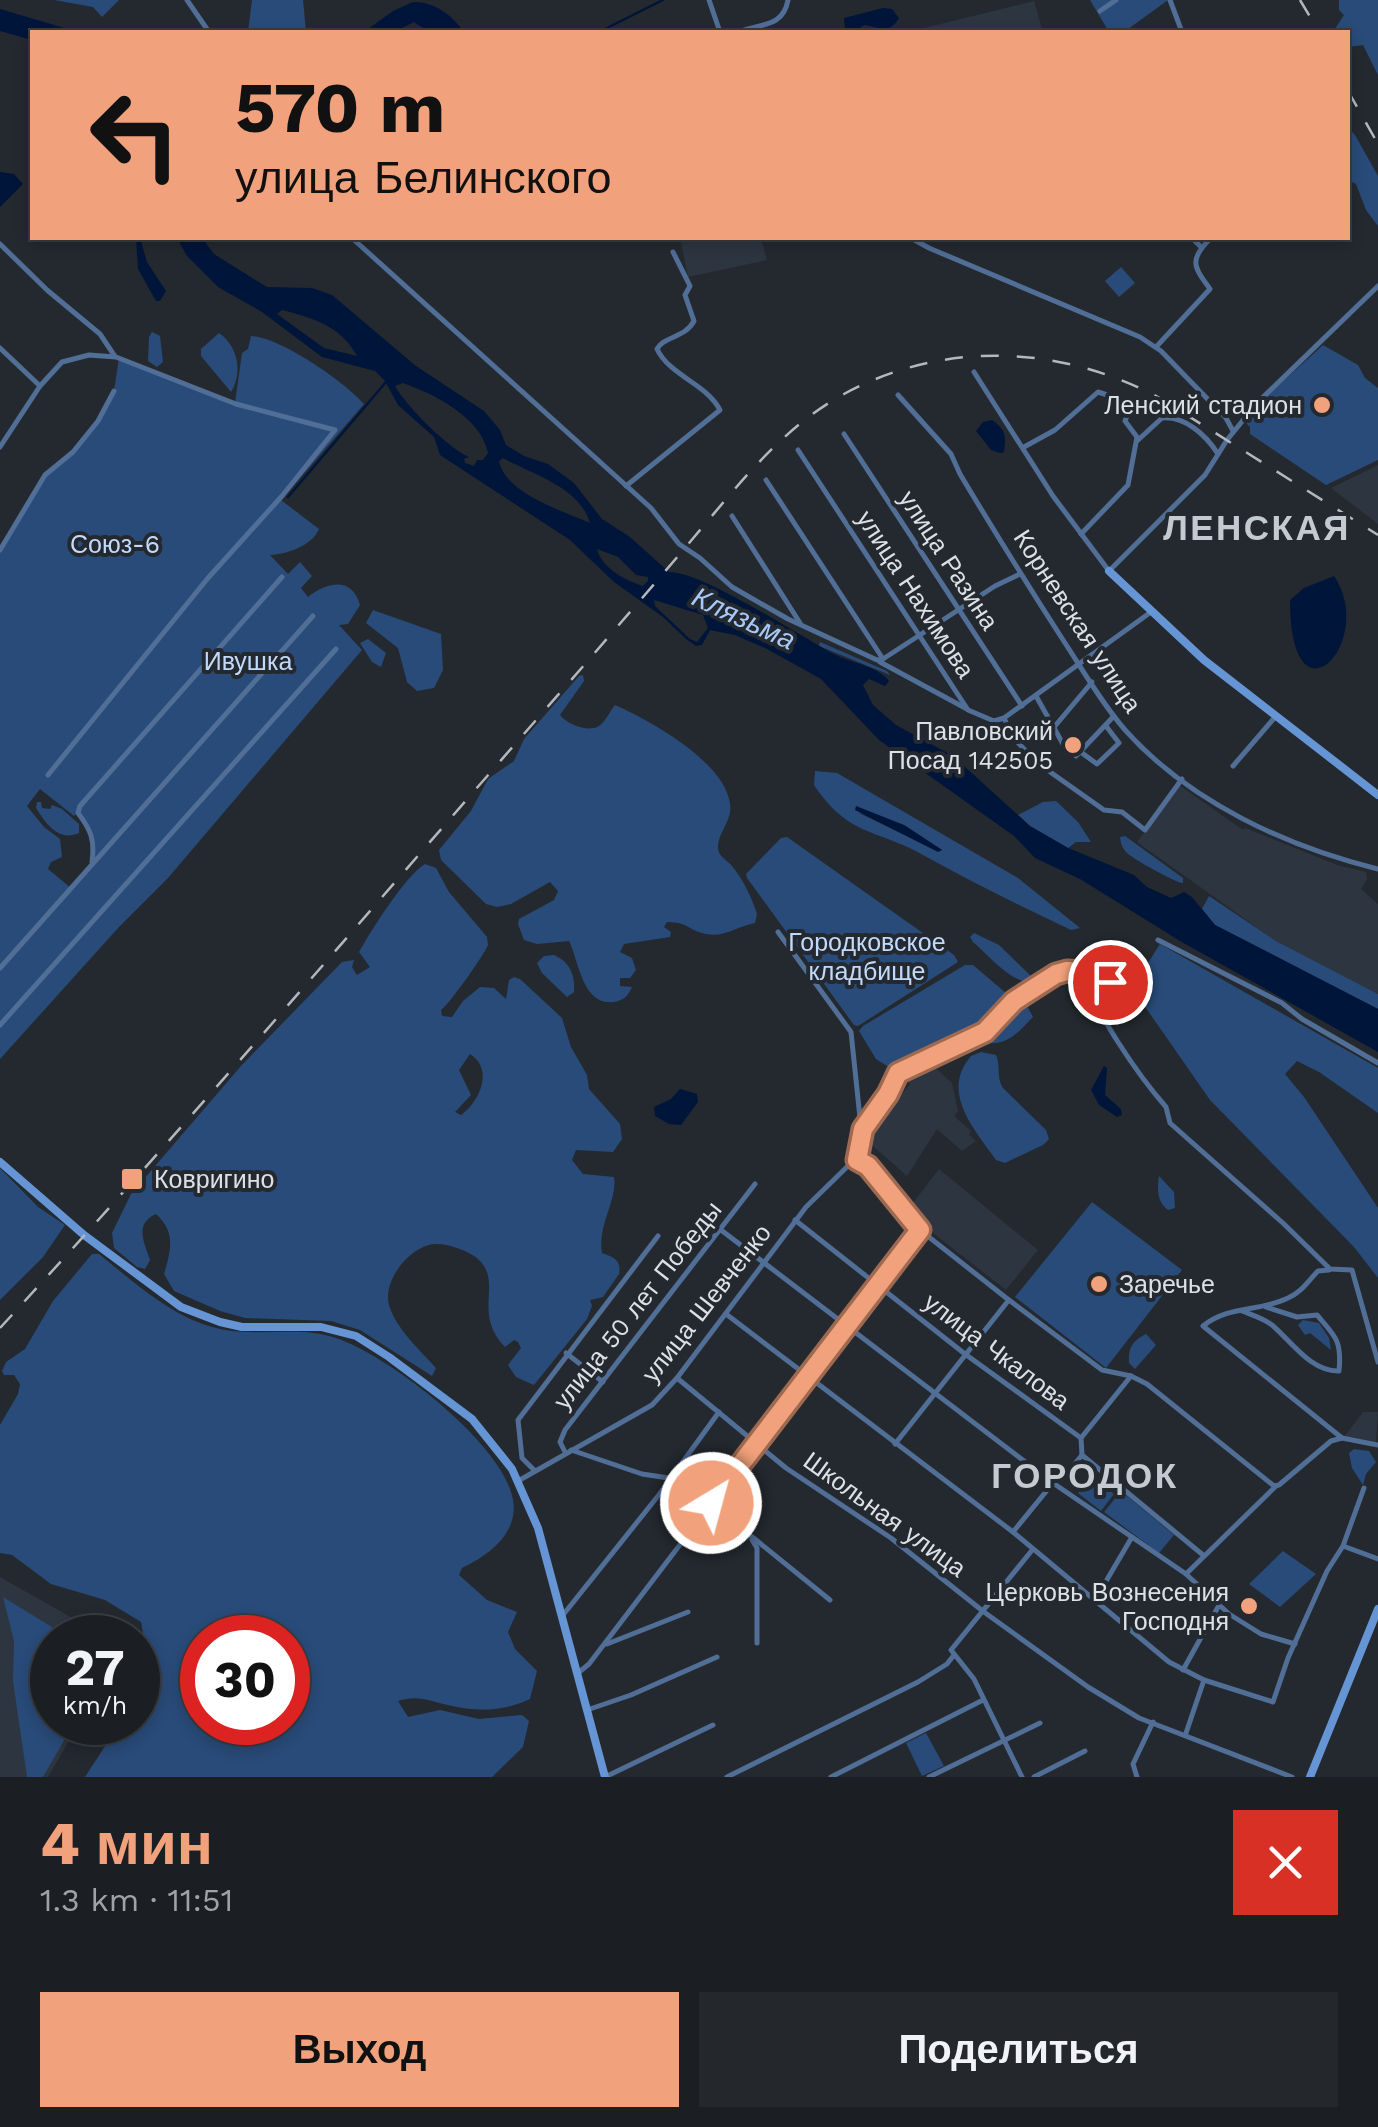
<!DOCTYPE html>
<html lang="ru">
<head>
<meta charset="utf-8">
<style>
	body { margin:0; font-family:"Work Sans",sans-serif; background:#24272b; color:#f1f3f6; height:100vh; display:flex; flex-direction:column; font-size:38px; white-space:nowrap }
	* { box-sizing:border-box; margin:0 }
	p { font-size:32px; color:#a0a2a6 }
	.icon { flex:none; width:55px; height:55px; fill:none; stroke:currentColor; stroke-width:2; stroke-linecap:round; stroke-linejoin:round }
	.map { position:relative; height:1777px; overflow:hidden }
	.panel { display:flex; flex-direction:column; background:#1b1f23; flex:1 }
	.panel>* { flex:none }
	.banner { position:absolute; left:30px; top:30px; width:1320px; height:210px; border-radius:0px; box-shadow:0 5px 15px #0003,0 0 0 2px #393d41; background:#f1a17b; color:#111; overflow:hidden }
	.speed { position:absolute; left:30px; top:1615px; display:flex; gap:20px; font-size:50px; font-weight:700; text-align:center }
	.speed>* { display:grid; place-content:center; width:130px; height:130px; border-radius:50%; background:#1b1f23; box-shadow:0 5px 15px #0003,0 0 0 2px #393d41; line-height:1 }
	.speed small { font-size:25px; font-weight:400 }
	.speed .limit { border:15px solid #d22; background:#fff; color:#111 }
	.pin { position:absolute; display:grid; place-items:center; width:85px; height:85px; color:#fff; margin:-42px; border:5px solid #fff; border-radius:50%; box-shadow:0 2px 10px #0007 }
	.me { position:absolute; width:110px; margin:-55px; rotate:37deg; stroke-linejoin:round; filter:drop-shadow(0 0 8px #0008) }
	.turn { display:flex; align-items:center; gap:35px; height:210px; padding:0 40px; font-size:45px }
	.turn .icon { width:130px; height:130px; stroke-width:2.5 }
	.turn b { display:block; font-size:70px; line-height:85px }
	.round { display:grid; place-items:center; flex:none; width:105px; height:105px; border-radius:0px; background:#24272b }
	.overview { display:flex; align-items:center; justify-content:space-between; height:170px; padding:0 40px }
	h1 { font-size:60px; font-weight:800; line-height:75px; color:#f1a17b }
	.primary-button { display:flex; gap:20px; margin-top:auto; padding:20px 40px }
	.primary-button a { flex:1; height:115px; border-radius:0px; background:#f1a17b; color:#111; font-size:40px; font-weight:800; line-height:115px; text-align:center }
	.primary-button a+a { background:#24272b; color:#f1f3f6 }
	.map>svg:first-child { display:block }
	.built { fill:#2d3540 }
	.green { fill:#294b79; fill-rule:evenodd }
	.water { fill:#00153a; fill-rule:evenodd }
	.lines { fill:none; stroke-linecap:round; stroke-linejoin:round }
	.stream { stroke:#00153a; stroke-width:2.5 }
	.street { stroke:#516e97; stroke-width:5 }
	.secondary { stroke:#6695d6; stroke-width:8 }
	.rail { stroke:#b4b7bb; stroke-width:2.5; stroke-dasharray:18 18; stroke-linecap:butt }
	.route-casing { stroke:#9d6950; stroke-width:25 }
	.route { stroke:#f1a17b; stroke-width:18 }
	.poi-dot { fill:#f1a17b; stroke:#24292f; stroke-width:4 }
	.labels { text-anchor:middle; stroke-width:8; stroke-linejoin:round; paint-order:stroke }
	.poi-label { font-size:25px; fill:#dde0e4; stroke:#24292f; text-anchor:end }
	.park-label { font-size:25px; fill:#c1d9fa; stroke:#24292f }
	.street-label { font-size:25px; fill:#dde0e4; stroke:#24292f }
	.water-label { font-size:28px; font-style:italic; fill:#a6c9fa; stroke:#24292f }
	.district-label { font-size:35px; font-weight:bold; letter-spacing:2.5px; fill:#c4cad2; stroke:#24292f }
</style>
</head>
<body>
<div class="map">
<svg width="1378" height="1777" viewBox="0 0 1378 1777">
	<rect width="100%" height="100%" fill="#24292f"/>
	<g class="built">
		<polygon points="1034,1 1043,32 908,32"/>
		<polygon points="680,238 761,238 767,260 688,277"/>
		<polygon points="1378,465 1378,524 1331,488"/>
		<polygon points="1179,785 1243,830 1245,828 1337,865 1366,872 1367,879 1361,889 1378,904 1378,994 1276,941 1137,842"/>
		<polygon points="928,1061 952,1083 958,1111 954,1116 971,1131 969,1135 976,1141 962,1151 937,1129 907,1176 865,1139 910,1084 903,1076"/>
		<polygon points="939,1169 1038,1250 1006,1290 906,1212"/>
		<polygon points="1363,1412 1378,1412 1376,1442 1345,1436"/>
		<polygon points="0,1577 106,1637 52,1638 52,1722 79,1723 48,1777 0,1777"/>
	</g>
	<g class="green">
		<polygon points="54,0 119,0 102,17 93,7"/>
		<polygon points="252,0 303,0 306,32 248,32"/>
		<polygon points="1090,0 1168,0 1124,32 1109,32"/>
		<polygon points="1339,0 1378,0 1378,75 1363,45 1348,47 1348,32 1333,32 1344,15 1339,10"/>
		<polygon points="1348,128 1355,135 1378,176 1378,226 1366,210 1356,184 1348,180"/>
		<polygon points="1121,267 1135,283 1119,297 1105,281"/>
		<polygon points="152,332 160,336 163,362 157,367 148,361 149,337"/>
		<path d="M219,333C238,346 243,373 231,392L201,356V349Z"/>
		<path d="M251,336C280,337 345,382 364,404L281,500L319,529C312,546 287,554 270,555L288,574L300,562L312,576L301,588L308,597C327,582 352,576 360,605L348,624L339,625L362,650L168,878L119,927L0,1059V550L45,475L61,463L98,421L114,391L119,358L235,403L242,353L248,349ZM40,789L74,816L77,813L91,831V865L71,888L48,869L51,862L62,857L60,839L44,827L27,806Z"/>
		<polygon points="1323,345 1358,365 1365,378 1378,388 1378,460 1326,485 1250,434 1250,427 1246,423 1267,396"/>
		<polygon points="373,610 441,634 443,670 434,688 417,691 407,682 398,648 366,623"/>
		<polygon points="368,639 386,653 381,667 372,662 360,643"/>
		<polygon points="820,642 887,671 890,675 819,646"/>
		<path d="M583,675L584,681L560,715C567,724 588,733 599,726C606,721 610,711 615,705C651,721 725,762 730,804C733,820 717,834 718,848C718,856 727,860 732,866C743,879 752,898 757,914L755,923C738,926 724,938 706,934C689,931 689,922 667,922L664,927L671,932L670,937L624,944L620,952L632,958L636,970L630,978H620V986L632,987C628,996 624,1000 614,1002C582,1006 579,961 569,941L537,944L524,940L518,924L519,919L554,900L558,891L550,882L511,904L497,907L486,904L441,860L439,850L471,811L488,779L514,761L524,739L579,676Z"/>
		<path d="M815,771L837,773L1018,878L1080,928L1071,930C1021,906 971,882 923,855C875,828 849,837 814,785ZM859,813L904,825L942,850L938,851Z"/>
		<polygon points="1056,801 1078,822 1091,842 1076,842 1068,848 1030,826 1018,815 1043,802"/>
		<path d="M37,802H41L42,808L50,809L52,805L62,809L79,824V833C59,842 46,824 36,808Z"/>
		<path d="M1125,836L1183,878V883C1176,883 1131,858 1126,852C1121,846 1121,843 1120,837Z"/>
		<polygon points="787,837 954,955 958,962 858,1026 854,1025 747,878 746,874 781,838"/>
		<path d="M425,864L436,868L449,892L487,937L488,945C484,955 449,1005 441,1010L442,1016L452,1017L463,1001L480,987L494,988L506,999L509,980L514,977L520,979L562,1018L571,1047L587,1075L589,1089L620,1124L622,1139L613,1152L576,1150L572,1160L583,1174L614,1177C618,1200 597,1225 602,1253C612,1257 622,1259 619,1274L603,1297L590,1300L592,1306L587,1319L534,1385L516,1377L508,1365L521,1348L518,1342L514,1340L505,1347C470,1311 507,1279 474,1256C464,1249 441,1241 429,1245C406,1251 383,1282 389,1305C396,1329 420,1350 436,1368L432,1376L360,1330L331,1321L245,1318L220,1311L174,1291L164,1274C171,1250 176,1232 156,1214C134,1224 144,1242 150,1260L145,1269L137,1267L114,1248L112,1233L131,1194L241,1066L342,962L354,960L352,967L357,975L370,967L359,952C371,931 405,876 425,864ZM470,1054C494,1069 480,1101 461,1115L455,1112L471,1095L459,1070Z"/>
		<polygon points="1209,896 1276,941 1378,994 1378,1009 1215,925 1202,909"/>
		<path d="M974,933L999,945L1032,977V982C1010,983 990,956 973,942L970,937Z"/>
		<polygon points="1160,944 1378,1068 1378,1113 1319,1072 1297,1061 1285,1074 1304,1097 1378,1208 1378,1278 1354,1247 1210,1100 1132,988"/>
		<path d="M554,955C570,962 575,975 574,992L567,997L542,973L537,963L544,956Z"/>
		<polygon points="965,965 973,965 1007,994 1009,1002 973,1034 956,1036 927,1060 898,1073 876,1059 859,1031 863,1026"/>
		<path d="M1018,1003L1026,1004L1033,1017C1020,1030 1009,1045 989,1043L985,1039Z"/>
		<path d="M981,1052L996,1055C1001,1067 996,1077 1003,1088L1046,1130L1049,1139L1043,1145L1005,1163L996,1160C974,1129 940,1092 971,1056Z"/>
		<polygon points="0,1168 38,1207 65,1225 43,1257 0,1300"/>
		<path d="M1159,1176L1174,1192L1175,1208L1168,1210C1157,1202 1157,1189 1159,1176Z"/>
		<polygon points="1092,1202 1182,1270 1106,1368 1015,1297"/>
		<path d="M92,1254H99C130,1279 163,1309 200,1323C248,1342 294,1323 336,1338C388,1355 504,1444 513,1500C519,1534 487,1556 462,1568L459,1575L487,1600L517,1612L508,1632L515,1649L537,1671L530,1699C504,1711 480,1712 452,1706C431,1702 419,1694 398,1701L408,1717L440,1710L479,1719L522,1715L529,1721L523,1747L492,1777H85L120,1723L138,1722V1688L147,1657L141,1622L105,1600L51,1584L12,1555L0,1553V1425L18,1394L20,1384L14,1375H4L2,1371L6,1362L25,1349L53,1301ZM202,1638H288V1722H202Z"/>
		<polygon points="1303,1320 1319,1323 1329,1338 1331,1350 1310,1333 1305,1335 1298,1325"/>
		<path d="M1146,1334L1156,1345L1135,1369L1129,1363C1128,1348 1132,1341 1146,1334Z"/>
		<polygon points="1354,1449 1369,1451 1376,1462 1366,1474 1363,1485 1352,1468 1349,1453"/>
		<polygon points="1091,1476 1114,1494 1101,1511 1078,1493"/>
		<polygon points="1121,1491 1174,1535 1159,1553 1104,1512"/>
		<polygon points="1283,1551 1316,1574 1280,1607 1249,1584"/>
		<polygon points="3,1597 68,1637 52,1638 52,1722 74,1723 43,1777 27,1777 13,1681 14,1641"/>
		<polygon points="926,1733 944,1766 922,1776 906,1743"/>
	</g>
	<g class="water">
		<path d="M413,2C435,2 452,15 464,32H429L414,22L394,32H364L393,11Z"/>
		<path d="M883,8L892,9L899,18C889,35 880,27 864,25L854,32L845,30L844,18Z"/>
		<polygon points="0,9 71,30 76,32 32,32 32,40 0,31"/>
		<polygon points="0,172 14,174 23,184 0,207"/>
		<polygon points="136,238 140,238 147,262 166,291 160,301 156,301 138,269"/>
		<path d="M177,238H202L214,254L267,287L312,288L332,295L416,366L484,411L500,430L506,445L524,456L548,464L574,483L602,519L630,537L669,572C701,571 800,636 834,654C851,663 878,666 889,681L885,686L869,679L863,685L873,705L896,725L953,756L1030,826L1068,848L1134,875L1147,887L1171,898L1184,892L1192,897L1215,925L1378,1009V1052L1180,941L1080,879L1035,858L1014,836L879,740L821,679L767,649L735,635L710,630L702,645L696,646L686,639L663,617L614,582L570,540L440,455L434,437L398,405L385,381L375,371L322,357L262,312L218,287L187,256ZM282,310C313,318 341,326 357,356L324,348L277,314ZM403,383C434,394 481,417 488,453L483,460H477L474,466L465,463L464,459L469,457C448,448 407,407 395,386ZM503,458C532,474 580,487 590,523C563,511 505,493 499,461ZM597,549L618,557L636,575L648,577V581L643,586C624,580 601,567 597,549ZM654,600L703,615L708,628L697,642L690,639L655,606Z"/>
		<path d="M992,420C1006,430 1006,436 1004,452L1000,453L991,450L976,431L983,422Z"/>
		<path d="M1334,576C1378,641 1290,734 1290,600L1304,588Z"/>
		<polygon points="856,806 904,825 942,850 938,852 855,810"/>
		<polygon points="1104,1066 1107,1068 1105,1095 1121,1109 1122,1115 1117,1117 1099,1105 1091,1090"/>
		<polygon points="680,1089 697,1094 698,1102 681,1125 669,1124 655,1116 654,1107 671,1099"/>
	</g>
	<g class="lines">
		<g class="stream">
			<polyline points="599,32 663,0"/>
			<polyline points="288,497 386,382"/>
		</g>
		<g class="street">
			<polyline points="187,0 209,32"/>
			<polyline points="709,0 720,32"/>
			<polyline points="1170,0 1182,32"/>
			<polyline points="1100,11 1116,0"/>
			<path d="M739,32C760,23 783,28 788,0"/>
			<polyline points="352,238 651,508 679,544 700,558 732,587 788,619 877,660 883,659 995,586 1020,574"/>
			<polyline points="911,238 929,248 1140,337 1161,351 1226,418 1233,431"/>
			<polyline points="1192,238 1201,247"/>
			<polyline points="0,244 47,290 100,334 114,355"/>
			<path d="M1156,347L1210,289C1194,267 1188,260 1211,238"/>
			<polyline points="0,348 40,386"/>
			<polyline points="974,372 1053,496 1109,571 1205,475 1227,440 1257,403 1378,286"/>
			<path d="M898,395L951,454L960,474C994,531 1029,587 1065,643C1084,672 1103,705 1126,731C1190,802 1287,847 1378,869"/>
			<polyline points="844,434 1022,706"/>
			<path d="M1137,441L1162,418C1185,416 1206,435 1218,454"/>
			<polyline points="0,447 40,386 62,362 89,355 116,357 236,404 335,430 282,496 208,578 48,775"/>
			<polyline points="1024,447 1055,430 1098,392 1132,403 1125,421 1137,437 1128,485 1081,534"/>
			<polyline points="798,450 968,710 994,721 1004,718 1151,612"/>
			<polyline points="766,480 883,659"/>
			<path d="M626,486L720,410C707,384 670,376 657,349C664,336 685,338 694,321L685,295L690,286L673,252"/>
			<polyline points="732,516 800,623"/>
			<polyline points="0,550 45,475 73,452 98,421 114,391"/>
			<polyline points="880,662 967,709"/>
			<polyline points="1036,696 1063,744 1076,756 1114,716"/>
			<polyline points="1004,718 1012,736 1036,762 1104,810 1122,812 1145,830 1182,779"/>
			<polyline points="1055,726 1092,682"/>
			<polyline points="1082,753 1097,764 1119,743 1106,726"/>
			<polyline points="1233,766 1276,716"/>
			<path d="M92,862C95,840 91,830 78,813L80,806L282,577"/>
			<polyline points="778,932 851,1032 860,1118 857,1160"/>
			<polyline points="1158,940 1282,1003 1302,1019 1378,1063"/>
			<polyline points="0,968 313,616"/>
			<path d="M1089,973C1085,1003 1145,1083 1166,1107L1170,1123L1284,1224L1330,1269L1352,1270L1378,1362"/>
			<polyline points="0,1025 336,649"/>
			<polyline points="859,1139 898,1073 985,1032 1014,1001 1047,978 1067,971 1097,973 1131,990"/>
			<polyline points="857,1160 868,1166 920,1230 1005,1297 1102,1370 1131,1376 1147,1384 1274,1486 1279,1485 1331,1441 1342,1438 1378,1445"/>
			<polyline points="795,1220 965,1354 1081,1438"/>
			<polyline points="721,1230 1053,1483 1186,1574 1229,1614 1261,1634 1295,1644"/>
			<path d="M1329,1270L1318,1271C1308,1281 1302,1292 1288,1298C1260,1312 1229,1305 1203,1326L1342,1438"/>
			<path d="M1242,1311C1252,1315 1263,1318 1272,1325C1291,1341 1311,1372 1339,1371C1342,1340 1335,1336 1317,1315L1297,1317L1266,1307"/>
			<polyline points="726,1314 1013,1532 1169,1662 1204,1680 1273,1702 1288,1658 1327,1571 1343,1546 1378,1559"/>
			<polyline points="566,1353 603,1382"/>
			<polyline points="1131,1376 1081,1438 1082,1455 1203,1555"/>
			<polyline points="677,1378 786,1468 891,1538 984,1612 1088,1687 1139,1718 1292,1777"/>
			<polyline points="895,1444 1008,1301"/>
			<polyline points="571,1450 642,1474 682,1480 830,1600"/>
			<polyline points="565,1452 560,1442 565,1430 755,1184"/>
			<polyline points="535,1471 522,1458 518,1420 658,1236"/>
			<polyline points="518,1481 652,1405 677,1378 806,1207 852,1162 857,1160"/>
			<polyline points="1013,1532 1053,1483 1065,1476 1082,1455"/>
			<polyline points="752,1540 757,1548 757,1643"/>
			<polyline points="1343,1546 1364,1488"/>
			<polyline points="1186,1574 1276,1486"/>
			<polyline points="1095,1600 1132,1537"/>
			<polyline points="563,1615 658,1496 719,1412"/>
			<polyline points="607,1644 688,1612"/>
			<polyline points="1183,1670 1218,1607"/>
			<polyline points="578,1673 589,1664 920,1230"/>
			<polyline points="587,1710 631,1695 717,1657"/>
			<polyline points="1186,1733 1204,1680"/>
			<polyline points="605,1777 713,1725"/>
			<polyline points="727,1777 918,1682 947,1664 954,1655"/>
			<polyline points="831,1777 983,1700"/>
			<polyline points="929,1777 1040,1723"/>
			<polyline points="1022,1777 974,1679 951,1650 1033,1549"/>
			<polyline points="1034,1777 1085,1751"/>
			<polyline points="1137,1777 1133,1764 1153,1722"/>
		</g>
		<g class="secondary">
			<polyline points="1109,571 1204,660 1378,795"/>
			<polyline points="0,1162 84,1235 181,1307 220,1322 242,1327 321,1327 356,1336 389,1357 472,1419 512,1469 538,1528 605,1777"/>
			<polyline points="1310,1777 1378,1609"/>
		</g>
		<g class="rail">
			<polyline points="1300,0 1319,32"/>
			<polyline points="1348,91 1378,144"/>
			<path d="M0,1328C200,1111 391,885 586,663C622,621 659,579 695,536C740,483 782,428 844,394C944,340 1059,345 1158,397L1378,535"/>
		</g>
	</g>
	<g class="lines">
		<g class="route-casing">
			<polyline id="route" points="711,1503 920,1230 868,1166 857,1160 863,1129 888,1094 898,1073 985,1032 1014,1001 1056,974 1067,971 1098,973 1110,982"/>
		</g>
		<use href="#route" class="route"/>
	</g>
	<g class="poi-dot">
		<circle cx="1322" cy="405" r="10"/>
		<circle cx="1073" cy="745" r="10"/>
		<rect x="120" y="1167" width="24" height="24" rx="5"/>
		<circle cx="1099" cy="1284" r="10"/>
		<circle cx="1249" cy="1606" r="10"/>
	</g>
	<g class="labels">
		<g class="poi-label">
			<text x="1302" y="414">Ленский стадион</text>
			<text x="1053" y="740">Павловский<tspan x="1053" dy="29">Посад 142505</tspan></text>
			<text x="154" y="1188" text-anchor="start">Ковригино</text>
			<text x="1119" y="1293" text-anchor="start">Заречье</text>
			<text x="1229" y="1601">Церковь Вознесения<tspan x="1229" dy="29">Господня</tspan></text>
		</g>
		<g class="park-label">
			<text x="115" y="553">Союз-6</text>
			<text x="248" y="670">Ивушка</text>
			<text x="867" y="951">Городковское<tspan x="867" dy="29">кладбище</tspan></text>
		</g>
		<g class="street-label">
			<text transform="translate(949 560) rotate(57)" y="9">улица Разина</text>
			<text transform="translate(916 594) rotate(57)" y="9">улица Нахимова</text>
			<text transform="translate(1078 621) rotate(57)" y="9">Корневская улица</text>
			<text transform="translate(706 1303) rotate(-52)" y="9">улица Шевченко</text>
			<text transform="translate(637 1305) rotate(-52)" y="9">улица 50 лет Победы</text>
			<text transform="translate(997 1351) rotate(37)" y="9">улица Чкалова</text>
			<text transform="translate(885 1514) rotate(36)" y="9">Школьная улица</text>
		</g>
		<g class="water-label">
			<text transform="translate(744 618) rotate(25)" y="10">Клязьма</text>
		</g>
		<g class="district-label">
			<text x="1257" y="540">ЛЕНСКАЯ</text>
			<text x="1085" y="1488">ГОРОДОК</text>
		</g>
	</g>
</svg>
<div class="speed"><div>27<small>km/h</small></div><div class="limit">30</div></div>
<div class="pin" style="left:1110px;top:982px;background:#d93025"><svg class="icon" aria-label="arrive" viewBox="0 0 24 24"><path d="M6 21V4h12l-3 4 3 4H6"/></svg></div>
<svg class="me" style="left:711px;top:1503px" viewBox="-20 -20 40 40"><circle r="17" fill="#f1a17b" stroke="#fff" stroke-width="3"/><path d="M0-11L8 9 0 5-8 9z" fill="#fff"/></svg>
<div class="banner">
<div class="turn"><svg class="icon" aria-label="left" viewBox="0 0 24 24"><path d="M17 20v-9H6M10 6l-5 5 5 5"/></svg><div><b>570 m</b>улица Белинского</div></div>
</div>
</div>
<section class="panel">
<div class="overview"><div><h1>4 мин</h1><p>1.3 km · 11:51</p></div><a class="round" style="background:#d93025;color:#fff"><svg class="icon" aria-label="close" viewBox="0 0 24 24"><path d="M6 6l12 12M18 6L6 18"/></svg></a></div>
<div class="primary-button"><a>Выход</a><a>Поделиться</a></div>
</section>
</body>
</html>
